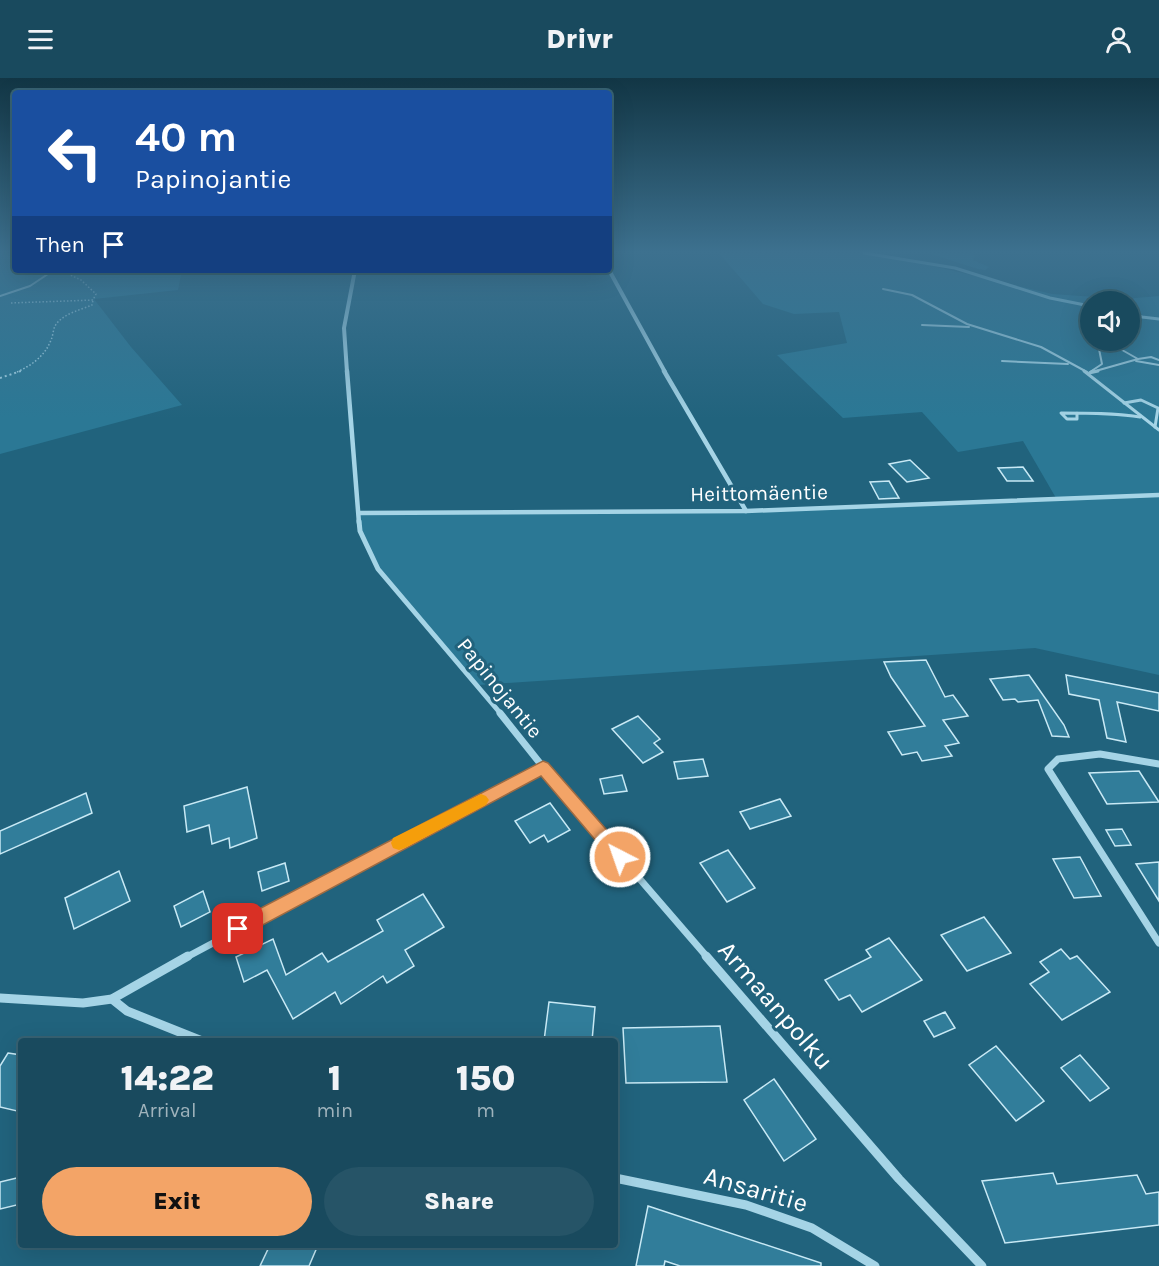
<!DOCTYPE html>
<html lang="en">
<head>
<meta charset="utf-8">
<style>
	body { margin:0; font-family:Karla,sans-serif; background:#265467; color:#f1f3f6; height:100vh; display:flex; flex-direction:column; font-size:22px; white-space:nowrap }
	* { box-sizing:border-box; margin:0 }
	p { font-size:20px; color:#9fb3bc }
	.icon { flex:none; width:33px; height:33px; fill:none; stroke:currentColor; stroke-width:2; stroke-linecap:round; stroke-linejoin:round }
	.map { position:relative; flex:1; overflow:hidden }
	.details { position:absolute; left:18px; top:960px; width:600px; height:210px; display:flex; flex-direction:column; background:#194a5e; border-radius:6px; box-shadow:0 6px 24px #0002,0 0 0 2px #376273 }
	.details>* { flex:none }
	.banner { position:absolute; left:12px; top:12px; width:600px; height:183px; border-radius:6px; box-shadow:0 6px 24px #0002,0 0 0 2px #376273; background:#1a4fa0; color:#fff; overflow:hidden }
	.controls { position:absolute; left:1080px; top:213px; display:grid; gap:12px }
	.controls a { display:grid; place-items:center; width:60px; height:60px; border-radius:50%; background:#194a5e; box-shadow:0 6px 24px #0002,0 0 0 2px #376273; font-size:30px }
	.pin { position:absolute; display:grid; place-items:center; width:51px; height:51px; color:#fff; margin:-26px; border-radius:12px; box-shadow:0 3px 9px #0006 }
	.me { position:absolute; width:66px; margin:-33px; rotate:319deg; stroke-linejoin:round; filter:drop-shadow(0 0 4px #0008) }
	.turn { display:flex; align-items:center; gap:21px; height:126px; padding:0 24px; font-size:27px }
	.turn .icon { width:78px; height:78px; stroke-width:2.5 }
	.turn b { display:block; font-size:42px; line-height:51px }
	.then { display:flex; align-items:center; height:57px; padding:0 24px; background:#0003; gap:12px; font-size:22px }
	.eta { display:flex; justify-content:space-evenly; align-items:center; height:102px; text-align:center }
	.eta b { font-size:36px; font-weight:800; line-height:42px }
	.button { display:flex; gap:12px; margin-top:auto; padding:12px 24px }
	.button a { flex:1; height:69px; border-radius:36px; background:#f3a467; color:#111; font-size:24px; font-weight:800; line-height:69px; text-align:center }
	.button a+a { background:#265467; color:#f1f3f6 }
	header { display:flex; justify-content:space-between; align-items:center; height:78px; padding:0 24px; background:#194a5e; font-size:27px; font-weight:800 }
	.map>svg:first-child { display:block }
	.green { fill:#2b7895; fill-rule:evenodd }
	.lines { fill:none; stroke-linecap:round; stroke-linejoin:round }
	.stream { stroke:#99d3e8; stroke-width:3 }
	.building { fill:#317d9a; stroke:#c8e9f5; stroke-width:1.5 }
	.path-far1 { stroke:#a5d4e6; stroke-width:1.5; stroke-dasharray:1.5 2; stroke-linecap:butt }
	.path { stroke:#a5d4e6; stroke-width:2; stroke-dasharray:2 3; stroke-linecap:butt }
	.service-far1 { stroke:#a5d4e6; stroke-width:2 }
	.service { stroke:#a5d4e6; stroke-width:3 }
	.minor-far4 { stroke:#a5d4e6; stroke-width:4 }
	.minor-far3 { stroke:#a5d4e6; stroke-width:4.5 }
	.minor-far2 { stroke:#a5d4e6; stroke-width:5 }
	.minor-far1 { stroke:#a5d4e6; stroke-width:7 }
	.minor { stroke:#a5d4e6; stroke-width:9 }
	.route { fill:#f3a467; stroke:#9e6b43; stroke-width:1.5 }
	.slow { fill:#f59e0b }
	.labels { text-anchor:middle; stroke-width:6; stroke-linejoin:round; paint-order:stroke }
	.street-label { font-size:21px; fill:#fff; stroke:#21637d }
	.near-street-label { font-size:26px; fill:#fff; stroke:#21637d }
</style>
</head>
<body>
<header><svg class="icon" aria-label="menu" viewBox="0 0 24 24"><path d="M4 6h16M4 12h16M4 18h16"/></svg>Drivr<svg class="icon" aria-label="person" viewBox="0 0 24 24"><circle cx="12" cy="8" r="4"/><path d="M4 21q1-7 8-7t8 7"/></svg></header>
<div class="map">
<svg width="1159" height="1188" viewBox="0 0 1159 1188">
	<rect width="100%" height="100%" fill="#21637d"/>
	<g class="green">
		<polygon points="0,175 15,175 15,192 117,192 119,195 182,192 178,212 94,221 131,269 182,327 0,376"/>
		<path d="M719,175H877L1052,216L1124,221L1159,218V597L1035,570L478,607L378,491L360,453V435L746,433L1056,420L1023,363L958,374L922,334L843,340L777,277L847,265L839,234L794,236L763,226ZM1090,224H1130V262H1090Z"/>
		<polygon points="928,175 968,175 975,177 973,182 989,189 985,192 978,191"/>
	</g>
	<g class="lines">
		<g class="stream">
			<polyline points="864,175 955,190 1050,220 1090,228"/>
			<polyline points="1130,234 1142,239 1159,241"/>
		</g>
	</g>
	<g class="building">
		<polygon points="910,382 929,400 907,404 889,386"/>
		<polygon points="1023,389 1033,403 1007,403 998,390"/>
		<polygon points="889,403 899,420 879,421 870,404"/>
		<polygon points="926,582 945,619 953,617 968,638 943,642 959,665 945,668 952,678 922,683 917,674 902,677 888,654 925,648 891,599 884,584"/>
		<polygon points="1029,597 1064,647 1069,659 1052,658 1038,622 1018,624 1015,621 1003,622 990,601"/>
		<polygon points="1066,597 1159,615 1159,633 1117,624 1126,664 1107,660 1099,622 1069,616"/>
		<polygon points="638,638 660,661 654,665 663,674 643,685 612,651"/>
		<polygon points="703,681 708,698 678,701 674,684"/>
		<polygon points="1139,693 1159,724 1107,726 1089,695"/>
		<polygon points="622,697 627,713 604,716 600,701"/>
		<polygon points="247,709 257,760 230,770 229,760 212,766 209,747 187,754 184,728"/>
		<polygon points="86,715 92,735 0,776 0,753"/>
		<polygon points="780,721 791,738 750,751 740,734"/>
		<polygon points="550,725 570,752 548,764 544,757 530,765 515,743"/>
		<polygon points="1122,751 1131,767 1115,768 1106,752"/>
		<polygon points="728,772 755,810 727,824 700,785"/>
		<polygon points="1080,779 1101,818 1074,820 1053,781"/>
		<polygon points="1159,784 1159,823 1136,786"/>
		<polygon points="285,785 289,803 262,813 258,794"/>
		<polygon points="119,793 130,823 74,851 65,820"/>
		<polygon points="203,813 210,834 181,849 174,828"/>
		<polygon points="423,816 444,849 405,872 414,888 387,905 383,898 341,926 335,914 293,941 267,892 244,904 236,879 273,861 286,897 322,875 328,884 383,853 377,842"/>
		<polygon points="984,839 1011,875 967,893 941,857"/>
		<polygon points="889,860 922,902 862,934 850,917 839,922 825,902 871,879 866,872"/>
		<polygon points="1061,871 1070,881 1077,878 1110,914 1062,942 1030,906 1049,894 1040,884"/>
		<polygon points="549,924 595,929 592,963 544,963"/>
		<polygon points="945,934 955,950 934,959 924,943"/>
		<polygon points="720,948 727,1004 626,1005 623,950"/>
		<polygon points="996,968 1044,1023 1016,1043 969,987"/>
		<polygon points="8,975 21,977 21,1026 17,1033 0,1029 0,988"/>
		<polygon points="1080,977 1109,1010 1090,1023 1061,990"/>
		<polygon points="774,1001 816,1061 784,1083 744,1022"/>
		<polygon points="1053,1095 1057,1106 1137,1097 1146,1116 1159,1114 1159,1147 1005,1165 982,1103"/>
		<polygon points="21,1099 21,1126 0,1131 0,1104"/>
		<polygon points="648,1128 821,1185 821,1188 680,1188 665,1183 664,1188 636,1188"/>
		<polygon points="270,1167 318,1167 309,1188 260,1188"/>
	</g>
	<g class="lines">
		<g class="path-far1">
			<polyline points="11,225 93,222 96,216 81,202 64,194"/>
			<path d="M17,294C32,287 45,278 51,262C53,258 53,252 55,248C62,236 80,232 92,227L93,222"/>
		</g>
		<polyline class="path" points="0,300 21,293"/>
		<g class="service-far1">
			<polyline points="883,211 912,217 967,246 1041,269 1087,294"/>
			<polyline points="0,218 30,208 54,192"/>
			<polyline points="922,247 969,249"/>
			<polyline points="1138,281 1151,279 1159,282"/>
			<polyline points="1002,283 1068,286"/>
			<polyline points="1136,283 1159,287"/>
			<polyline points="1090,294 1102,286 1098,266 1108,264 1138,281 1092,294"/>
		</g>
		<g class="service">
			<polyline points="1084,293 1159,352"/>
			<polyline points="1093,293 1089,295 1098,293"/>
			<polyline points="1124,325 1141,322 1158,330 1155,349"/>
			<path d="M1077,335V341H1067L1061,335C1088,335 1114,335 1140,339"/>
		</g>
		<g class="minor-far4">
			<polyline points="609,192 665,294"/>
			<polyline points="347,294 344,250 355,192"/>
		</g>
		<g class="minor-far3">
			<polyline points="347,293 359,445"/>
			<polyline points="664,293 746,433"/>
			<polyline points="360,435 746,433 1159,417"/>
		</g>
		<polyline class="minor-far2" points="359,443 360,453 378,491 501,636"/>
		<g class="minor-far1">
			<polyline points="1159,686 1100,676 1058,681 1048,691 1159,865"/>
			<polyline points="543,689 708,880"/>
			<polyline points="185,880 543,689 500,635"/>
		</g>
		<g class="minor">
			<polyline points="706,878 899,1101 982,1188"/>
			<polyline points="0,920 83,925 112,921 188,878"/>
			<polyline points="112,921 127,933 202,963"/>
			<polyline points="615,1100 746,1127 812,1150 875,1188"/>
		</g>
	</g>
	<linearGradient id="sky" x2="0" y2="1"><stop stop-color="#123645"/><stop offset="0.51" stop-color="#3d718f"/><stop offset="1" stop-color="#3d718f" stop-opacity="0"/></linearGradient>
	<rect width="1159" height="341" fill="url(#sky)"/>
	<polygon class="route" points="543,683 548,685 626,774 629,779 626,784 620,786 614,784 541,698 244,857 238,859 232,857 229,851 232,845"/>
	<polygon class="slow" points="481,716 486,718 489,722 486,727 405,770 399,772 393,770 391,765 393,760"/>
	<g class="labels">
		<g class="street-label">
			<text transform="translate(759 415) rotate(-1)" y="7">Heittomäentie</text>
			<text transform="translate(500 610) rotate(51)" y="7">Papinojantie</text>
		</g>
		<g class="near-street-label">
			<text transform="translate(776 927) rotate(49)" y="9">Armaanpolku</text>
			<text transform="translate(756 1111) rotate(16)" y="9">Ansaritie</text>
		</g>
	</g>
</svg>
<div class="controls">
<a><svg class="icon" aria-label="sound" viewBox="0 0 24 24"><path d="M4 9h4l5-4v14l-5-4H4zM17 9q2 3 0 6"/></svg></a>
</div>
<div class="pin" style="left:238px;top:851px;background:#d93025"><svg class="icon" aria-label="arrive" viewBox="0 0 24 24"><path d="M6 21V4h12l-3 4 3 4H6"/></svg></div>
<svg class="me" style="left:620px;top:779px" viewBox="-20 -20 40 40"><circle r="17" fill="#f3a467" stroke="#fff" stroke-width="3"/><path d="M0-11L8 9 0 5-8 9z" fill="#fff"/></svg>
<div class="banner">
<div class="turn"><svg class="icon" aria-label="left" viewBox="0 0 24 24"><path d="M17 20v-9H6M10 6l-5 5 5 5"/></svg><div><b>40 m</b>Papinojantie</div></div>
<div class="then">Then<svg class="icon" aria-label="arrive" viewBox="0 0 24 24"><path d="M6 21V4h12l-3 4 3 4H6"/></svg></div>
</div>
<section class="details">
<div class="eta">
<div><b>14:22</b><p>Arrival</p></div>
<div><b>1</b><p>min</p></div>
<div><b>150</b><p>m</p></div>
</div>
<div class="button"><a>Exit</a><a>Share</a></div>
</section>
</div>
</body>
</html>
